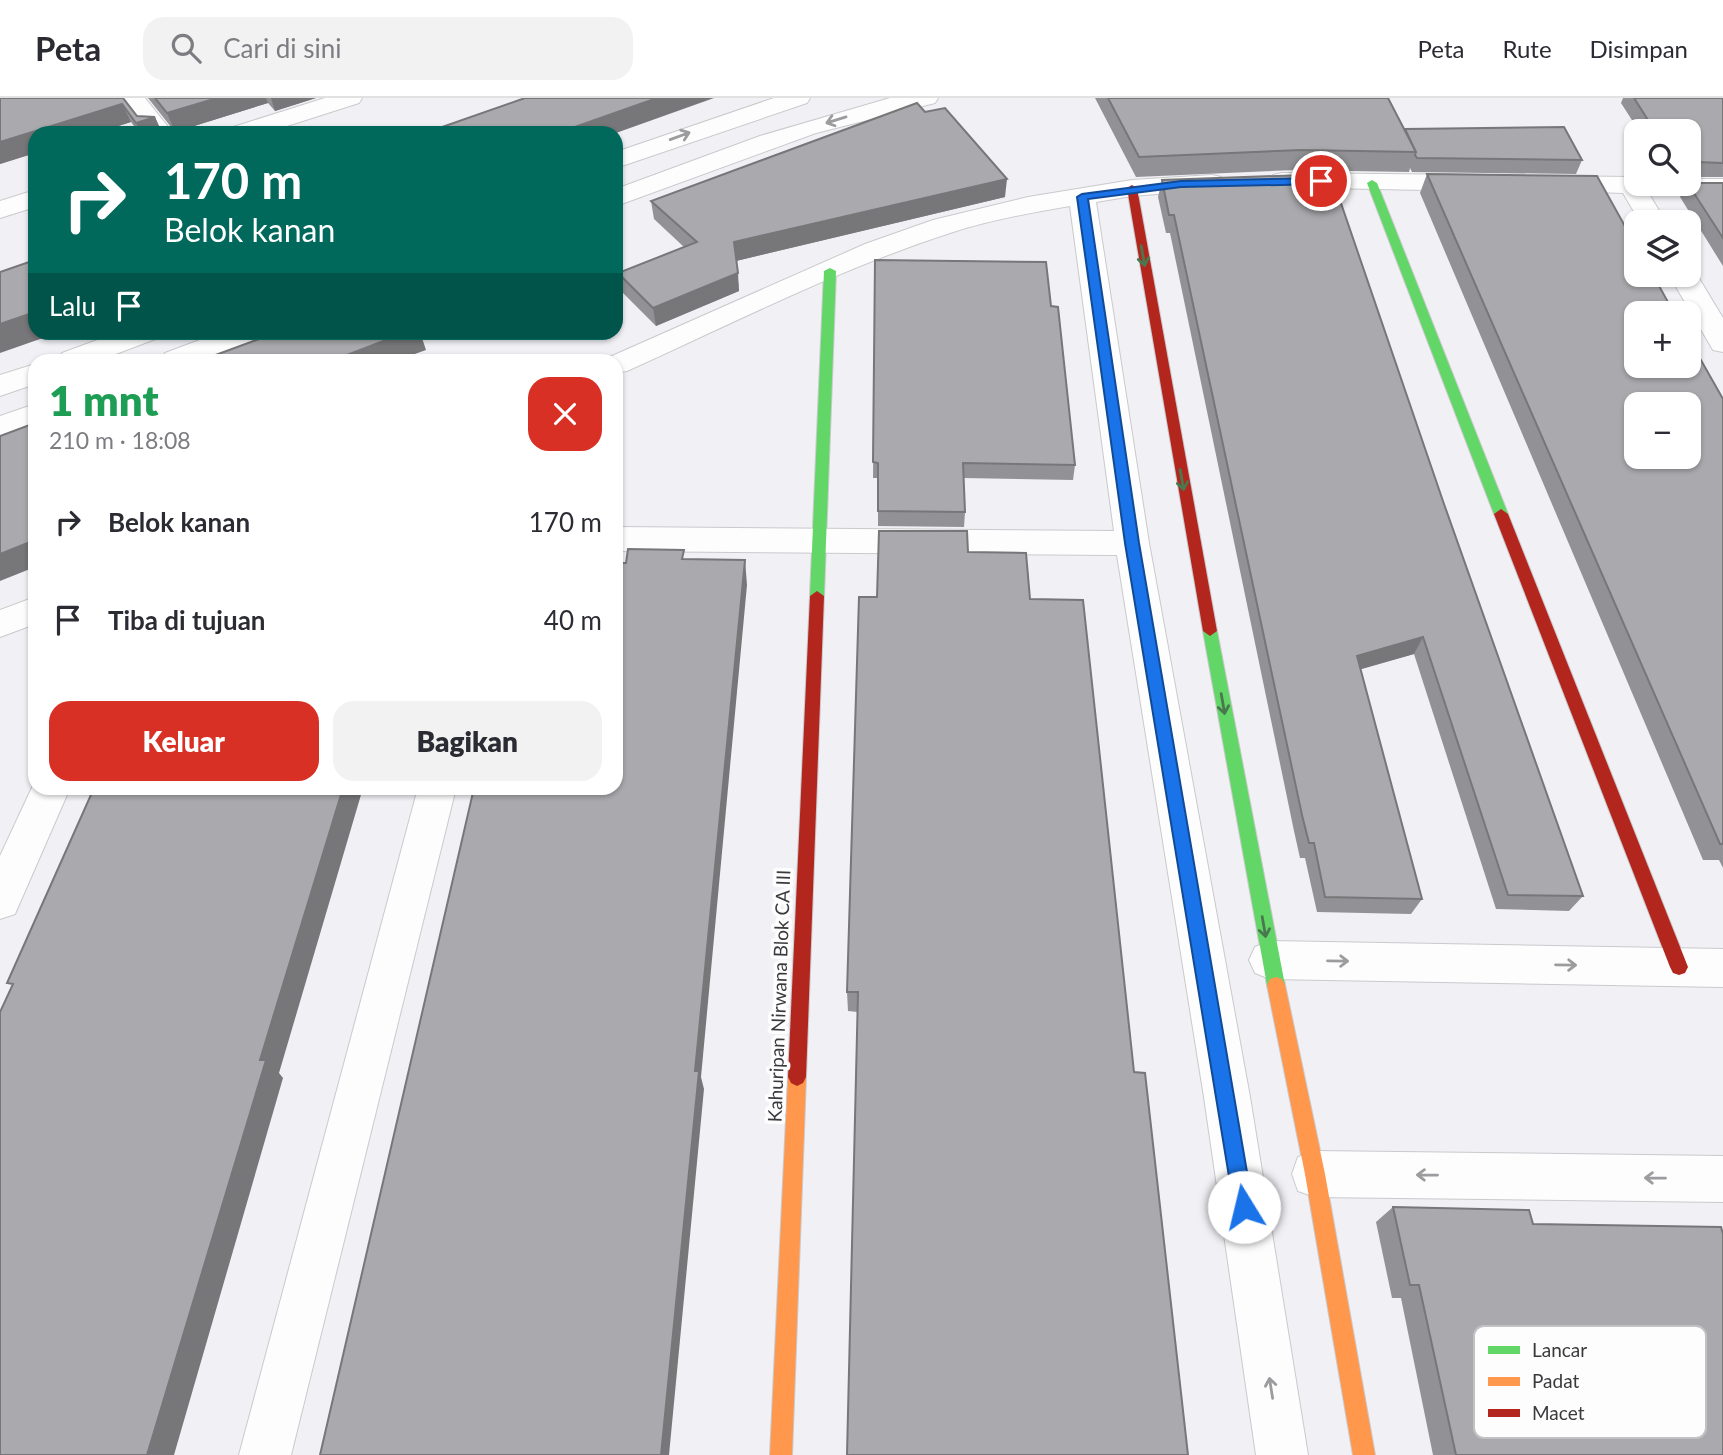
<!DOCTYPE html>
<html lang="id">
<head>
<meta charset="utf-8">
<style>
	body { margin:0; font-family:Lato,sans-serif; background:#f2f2f3; color:#2b2b33; height:100vh; display:flex; flex-direction:column; font-size:26px; white-space:nowrap }
	* { box-sizing:border-box; margin:0 }
	p { font-size:23px; color:#7c7c81 }
	.icon { flex:none; width:38px; height:38px; fill:none; stroke:currentColor; stroke-width:2; stroke-linecap:round; stroke-linejoin:round }
	.map { position:relative; flex:1; overflow:hidden }
	.side { position:absolute; left:28px; top:256px; width:595px; height:441px; display:flex; flex-direction:column; background:#fff; border-radius:21px; box-shadow:0 2px 5px #0004 }
	.side>* { flex:none }
	.top-card { position:absolute; left:28px; top:28px; width:595px; height:214px; border-radius:21px; box-shadow:0 2px 5px #0004; background:#00695c; color:#fff; overflow:hidden }
	.tools { position:absolute; left:1624px; top:21px; display:grid; gap:14px }
	.tools a { display:grid; place-items:center; width:77px; height:77px; border-radius:14px; background:#fff; box-shadow:0 2px 5px #0004; font-size:35px }
	.pin { position:absolute; display:grid; place-items:center; width:60px; height:60px; color:#fff; margin:-30px; border:4px solid #fff; border-radius:50%; box-shadow:0 2px 7px #0007 }
	.me { position:absolute; width:77px; margin:-38px; rotate:351deg; stroke-linejoin:round; filter:drop-shadow(0 0 5px #0008) }
	.turn { display:flex; align-items:center; gap:24px; height:147px; padding:0 21px; font-size:32px }
	.turn .icon { width:91px; height:91px; stroke-width:2.5 }
	.turn b { display:block; font-size:49px; line-height:60px }
	.then { display:flex; align-items:center; height:66px; padding:0 21px; background:#0003; gap:14px; font-size:26px }
	.round { display:grid; place-items:center; flex:none; width:74px; height:74px; border-radius:21px; background:#f2f2f3 }
	.overview { display:flex; align-items:center; justify-content:space-between; height:119px; padding:0 21px }
	h1 { font-size:42px; font-weight:800; line-height:52px; color:#1e9e55 }
	.primary-button { display:flex; gap:14px; margin-top:auto; padding:14px 21px }
	.primary-button a { flex:1; height:80px; border-radius:21px; background:#d93025; color:#fff; font-size:28px; font-weight:800; line-height:80px; text-align:center }
	.primary-button a+a { background:#f2f2f3; color:#2b2b33 }
	ul { padding:0; list-style:none }
	li { display:flex; align-items:center; gap:21px; height:98px; padding:0 21px }
	li div { flex:1 }
	li b { display:block; font-size:26px }
	li em { font-style:normal }
	header { display:flex; align-items:center; gap:42px; box-sizing:border-box; height:98px; padding:0 35px; background:#fff; border-bottom:2px solid #e1e1e2 }
	header strong { font-size:33px }
	nav { display:flex; gap:38px; margin-inline-start:auto; font-size:24px }
	.search { width:490px; height:63px; background:#f2f2f3; display:flex; align-items:center; gap:18px; box-sizing:border-box; padding:0 24px; border-radius:21px; color:#7c7c81; font-size:26px }
	.map>svg:first-child { display:block }
	.lines { fill:none; stroke-linecap:round; stroke-linejoin:round }
	.street-casing { stroke:#cacacd; stroke-width:2 }
	.fast-casing { stroke:#cacacd; stroke-width:2 }
	.slow-casing { stroke:#cacacd; stroke-width:2 }
	.jam-casing { stroke:#cacacd; stroke-width:2 }
	.street { fill:#fdfdfe; fill-rule:evenodd }
	.fast { fill:#63d668; fill-rule:evenodd }
	.slow { fill:#ff974d; fill-rule:evenodd }
	.jam { fill:#b3261e; fill-rule:evenodd }
	.wall { fill:#929296 }
	.shaded-wall { fill:#77777a }
	.building { fill:#aaaaae; stroke:#77777a; stroke-width:2; fill-rule:evenodd }
	.oneway { stroke:#9c9c9e }
	.oneway2 { stroke:#4a784e }
	.route { fill:#1a73e8; stroke:#114b97; stroke-width:2 }
	.labels { text-anchor:middle; stroke-width:7; stroke-linejoin:round; paint-order:stroke }
	.street-label { font-size:19px; fill:#3a3a3d; stroke:#fdfdfe }
	.key { fill:#fdfdfe; stroke:#c2c2c4; stroke-width:2 }
	.key-label { font-size:19px; fill:#3a3a3d }
</style>
</head>
<body>
<header>
<strong>Peta</strong>
<div class="search"><svg class="icon" aria-label="search" viewBox="0 0 24 24"><circle cx="10" cy="10" r="6"/><path d="M15 15l6 6"/></svg>Cari di sini</div>
<nav><a>Peta</a><a>Rute</a><a>Disimpan</a></nav>
</header>
<div class="map">
<svg width="1723" height="1357" viewBox="0 0 1723 1357">
	<rect width="100%" height="100%" fill="#f0f0f5"/>
	<g class="lines">
		<g class="street-casing">
			<g id="street">
				<polygon points="120,0 145,0 173,35 148,35"/>
				<polygon points="325,0 362,0 359,5 265,35 227,35 230,30"/>
				<polygon points="774,0 810,0 807,5 616,70 616,54"/>
				<polygon points="890,0 938,0 935,5 816,35 616,108 616,91 760,38"/>
				<polygon points="1282,75 1478,77 1487,79 1491,85 1487,91 1478,93 1273,89 1269,83 1273,77"/>
				<path d="M1212,77L1221,79L1225,85L1221,91L1132,98L1096,104L1149,445L1250,999L1308,1357H1256L1204,999L1117,457L616,453V429L1114,433L1070,108C1030,115 989,122 950,135C839,171 733,225 627,273L616,275V262H603L865,146L933,122L1028,99L1132,82Z"/>
				<polygon points="1548,78 1631,79 1636,80 1636,86 1689,86 1689,81 1723,81 1723,97 1649,96 1666,124 1640,124 1623,95 1539,92 1535,86 1539,80"/>
				<polygon points="35,92 35,109 0,120 0,103"/>
				<polygon points="1689,170 1697,177 1723,220 1723,254 1713,252 1669,177 1689,177"/>
				<polygon points="119,234 162,234 158,240 100,262 58,262 62,255"/>
				<polygon points="221,234 264,234 260,240 203,262 161,262 165,255"/>
				<polygon points="35,266 35,286 0,298 0,277"/>
				<polygon points="35,306 35,327 0,339 0,318"/>
				<polygon points="35,499 35,526 0,539 0,512"/>
				<polygon points="35,683 35,690 70,690 15,816 0,821 0,758"/>
				<polygon points="418,690 456,690 291,1357 239,1357"/>
				<polygon points="1270,843 1723,851 1723,889 1270,881 1255,875 1249,862 1255,849"/>
				<polygon points="1315,1053 1723,1058 1723,1104 1315,1099 1298,1093 1292,1076 1298,1059"/>
			</g>
		</g>
		<g class="fast-casing">
			<g id="fast">
				<polygon points="1372,82 1377,85 1508,416 1506,419 1496,419 1494,416 1367,85"/>
				<polygon points="830,170 836,173 824,498 817,503 810,498 824,173"/>
				<polygon points="1210,528 1217,533 1285,887 1282,893 1276,895 1270,893 1267,887 1203,533"/>
			</g>
		</g>
		<g class="slow-casing">
			<g id="slow">
				<polygon points="1276,879 1282,881 1285,887 1325,1076 1375,1357 1353,1357 1305,1076 1267,887 1270,881"/>
				<polygon points="797,970 803,973 806,979 792,1357 770,1357 788,979 791,973"/>
			</g>
		</g>
		<g class="jam-casing">
			<g id="jam">
				<polygon points="1132,87 1137,90 1217,533 1210,538 1203,533 1127,90"/>
				<polygon points="1501,411 1508,416 1688,869 1685,875 1679,877 1673,875 1670,869 1494,416"/>
				<polygon points="817,493 824,498 806,979 803,985 797,988 791,985 788,979 810,498"/>
			</g>
		</g>
		<use href="#street" class="street"/>
		<use href="#fast" class="fast"/>
		<use href="#slow" class="slow"/>
		<use href="#jam" class="jam"/>
	</g>
	<g class="wall">
		<polygon points="0,0 123,0 137,18 155,19 162,35 139,35 131,24 96,35 35,35 35,55 0,66"/>
		<polygon points="148,0 316,0 275,13 268,5 175,34"/>
		<polygon points="1095,0 1388,0 1405,32 1582,62 1576,76 1412,74 1410,70 1409,74 1295,72 1136,79"/>
		<polygon points="1623,0 1723,0 1723,79 1689,79 1689,33 1639,33 1621,5"/>
		<polygon points="925,14 1005,99 736,163 739,193 656,228 621,193 618,175 684,149 654,121 651,103"/>
		<polygon points="1427,76 1723,301 1723,770 1719,762 1703,762 1420,95"/>
		<polygon points="1162,82 1444,406 1583,798 1569,813 1496,811 1414,556 1360,571 1422,801 1411,816 1317,814 1305,760 1300,760 1294,733 1170,135 1166,135 1158,99"/>
		<polygon points="1723,85 1723,168 1680,99 1687,86"/>
		<polygon points="875,162 1051,208 1075,367 1073,382 963,380 965,414 964,429 878,428 878,380 873,380"/>
		<polygon points="968,454 1030,501 1134,974 858,914 848,913 847,894 877,499"/>
		<polygon points="1393,1109 1533,1126 1723,1357 1433,1357 1401,1200 1392,1200 1376,1124"/>
	</g>
	<g class="shaded-wall">
		<polygon points="217,0 266,0 268,5 175,34 167,15"/>
		<polygon points="271,0 316,0 275,13"/>
		<polygon points="657,0 714,0 616,35 558,35"/>
		<polygon points="122,6 131,24 96,35 35,35 35,55 0,66 0,44"/>
		<polygon points="155,19 162,35 141,35 136,25"/>
		<polygon points="1007,81 1005,99 736,163 734,144"/>
		<polygon points="738,175 739,193 656,228 653,210"/>
		<polygon points="35,214 35,234 60,234 0,255 0,226"/>
		<polygon points="407,234 420,234 426,252 398,262 334,262"/>
		<polygon points="35,442 35,469 0,483 0,456"/>
		<polygon points="745,462 747,487 701,979 704,991 669,1357 661,1357 695,973"/>
		<polygon points="1423,539 1414,556 1348,575 1357,558"/>
		<polygon points="343,690 363,690 279,975 283,980 174,1357 147,1357 260,962"/>
	</g>
	<g class="building">
		<polygon points="0,0 123,0 137,18 155,19 136,25 122,6 0,44"/>
		<polygon points="155,0 217,0 167,15"/>
		<polygon points="525,0 657,0 558,35 425,35"/>
		<polygon points="1108,0 1388,0 1416,54 1301,52 1139,59"/>
		<polygon points="1634,0 1723,0 1723,65 1697,64 1694,69 1689,69 1689,33 1655,33"/>
		<polygon points="917,5 925,14 945,10 1007,81 734,144 738,175 653,210 618,175 697,144 651,103"/>
		<polygon points="1564,29 1582,62 1417,60 1415,57 1416,54 1405,31"/>
		<polygon points="1331,76 1444,406 1583,798 1508,797 1423,539 1357,558 1422,801 1325,799 1314,745 1309,745 1302,717 1174,117 1169,117 1162,82"/>
		<path d="M1427,76L1597,78L1636,148V177H1653L1674,215H1636V268H1689V241L1723,301V746H1720ZM1636,306H1689V359H1636Z"/>
		<polygon points="1689,85 1723,85 1723,140 1688,86"/>
		<polygon points="35,162 35,214 0,226 0,174"/>
		<polygon points="875,162 1046,164 1051,208 1058,209 1075,367 963,365 965,414 878,413 878,365 873,364"/>
		<polygon points="278,234 407,234 334,262 202,262"/>
		<polygon points="35,325 35,442 0,456 0,338"/>
		<polygon points="879,433 967,433 968,454 1026,455 1030,501 1083,502 1134,974 1145,975 1188,1357 847,1357 858,894 847,894 859,499 877,499"/>
		<polygon points="628,451 684,452 682,461 745,462 695,973 699,973 661,1357 320,1357 474,690 616,690 616,465 626,465"/>
		<polygon points="94,690 343,690 260,962 266,962 147,1357 0,1357 0,914 13,886 7,885"/>
		<polygon points="1393,1109 1529,1112 1533,1126 1721,1129 1723,1136 1723,1357 1456,1357 1419,1187 1410,1187"/>
	</g>
	<defs><path id="oneway-shaft" d="M-6 0H5M1.5-3L5.5 0L1.5 3" fill="none" stroke-width="1.6" stroke-linecap="round" stroke-linejoin="round" transform="scale(1.75)"/></defs>
	<g class="oneway">
		<use href="#oneway-shaft" transform="translate(836 22) rotate(163)"/>
		<use href="#oneway-shaft" transform="translate(680 38) rotate(-20)"/>
		<use href="#oneway-shaft" transform="translate(1338 863) rotate(1)"/>
		<use href="#oneway-shaft" transform="translate(1566 867) rotate(1)"/>
		<use href="#oneway-shaft" transform="translate(1427 1077) rotate(-179)"/>
		<use href="#oneway-shaft" transform="translate(1655 1080) rotate(-179)"/>
		<use href="#oneway-shaft" transform="translate(1271 1290) rotate(-99)"/>
	</g>
	<g class="oneway2">
		<use href="#oneway-shaft" transform="translate(1143 158) rotate(80)"/>
		<use href="#oneway-shaft" transform="translate(1182 382) rotate(80)"/>
		<use href="#oneway-shaft" transform="translate(1223 606) rotate(80)"/>
		<use href="#oneway-shaft" transform="translate(1264 829) rotate(80)"/>
	</g>
	<polygon class="route" points="1321,80 1326,83 1324,86 1181,89 1088,101 1139,445 1253,1109 1251,1116 1244,1119 1237,1116 1234,1109 1125,445 1077,99 1082,96 1181,83"/>
	<g class="labels">
		<g class="street-label">
			<text transform="translate(779 898) rotate(-88)" y="7">Kahuripan Nirwana Blok CA III</text>
		</g>
	</g>
	<rect x="1474" y="1228" width="232" height="112" rx="10" class="key"/>
	<rect x="1488" y="1248" width="32" height="8" fill="#63d668"/>
	<rect x="1488" y="1279" width="32" height="9" fill="#ff974d"/>
	<rect x="1488" y="1311" width="32" height="8" fill="#b3261e"/>
	<g class="key-label">
		<text x="1532" y="1259">Lancar</text>
		<text x="1532" y="1290">Padat</text>
		<text x="1532" y="1322">Macet</text>
	</g>
</svg>
<div class="tools">
<a><svg class="icon" aria-label="search" viewBox="0 0 24 24"><circle cx="10" cy="10" r="6"/><path d="M15 15l6 6"/></svg></a>
<a><svg class="icon" aria-label="layers" viewBox="0 0 24 24"><path d="M12 4l9 5-9 5-9-5zM3 14l9 5 9-5"/></svg></a>
<a>+</a>
<a>−</a>
</div>
<div class="pin" style="left:1321px;top:83px;background:#d93025"><svg class="icon" aria-label="arrive" viewBox="0 0 24 24"><path d="M6 21V4h12l-3 4 3 4H6"/></svg></div>
<svg class="me" style="left:1244px;top:1109px" viewBox="-20 -20 40 40"><circle r="19" fill="#fff"/><path d="M0-13L10 11 0 6-10 11z" fill="#1a73e8"/></svg>
<div class="top-card">
<div class="turn"><svg class="icon" aria-label="right" viewBox="0 0 24 24"><path d="M7 20v-9h11M14 6l5 5-5 5"/></svg><div><b>170 m</b>Belok kanan</div></div>
<div class="then">Lalu<svg class="icon" aria-label="arrive" viewBox="0 0 24 24"><path d="M6 21V4h12l-3 4 3 4H6"/></svg></div>
</div>
<section class="side">
<div class="overview"><div><h1>1 mnt</h1><p>210 m · 18:08</p></div><a class="round" style="background:#d93025;color:#fff"><svg class="icon" aria-label="close" viewBox="0 0 24 24"><path d="M6 6l12 12M18 6L6 18"/></svg></a></div>
<ul>
<li><svg class="icon" aria-label="right" viewBox="0 0 24 24"><path d="M7 20v-9h11M14 6l5 5-5 5"/></svg><div><b>Belok kanan</b></div><em>170 m</em></li>
<li><svg class="icon" aria-label="arrive" viewBox="0 0 24 24"><path d="M6 21V4h12l-3 4 3 4H6"/></svg><div><b>Tiba di tujuan</b></div><em>40 m</em></li>
</ul>
<div class="primary-button"><a>Keluar</a><a>Bagikan</a></div>
</section>
</div>
</body>
</html>
